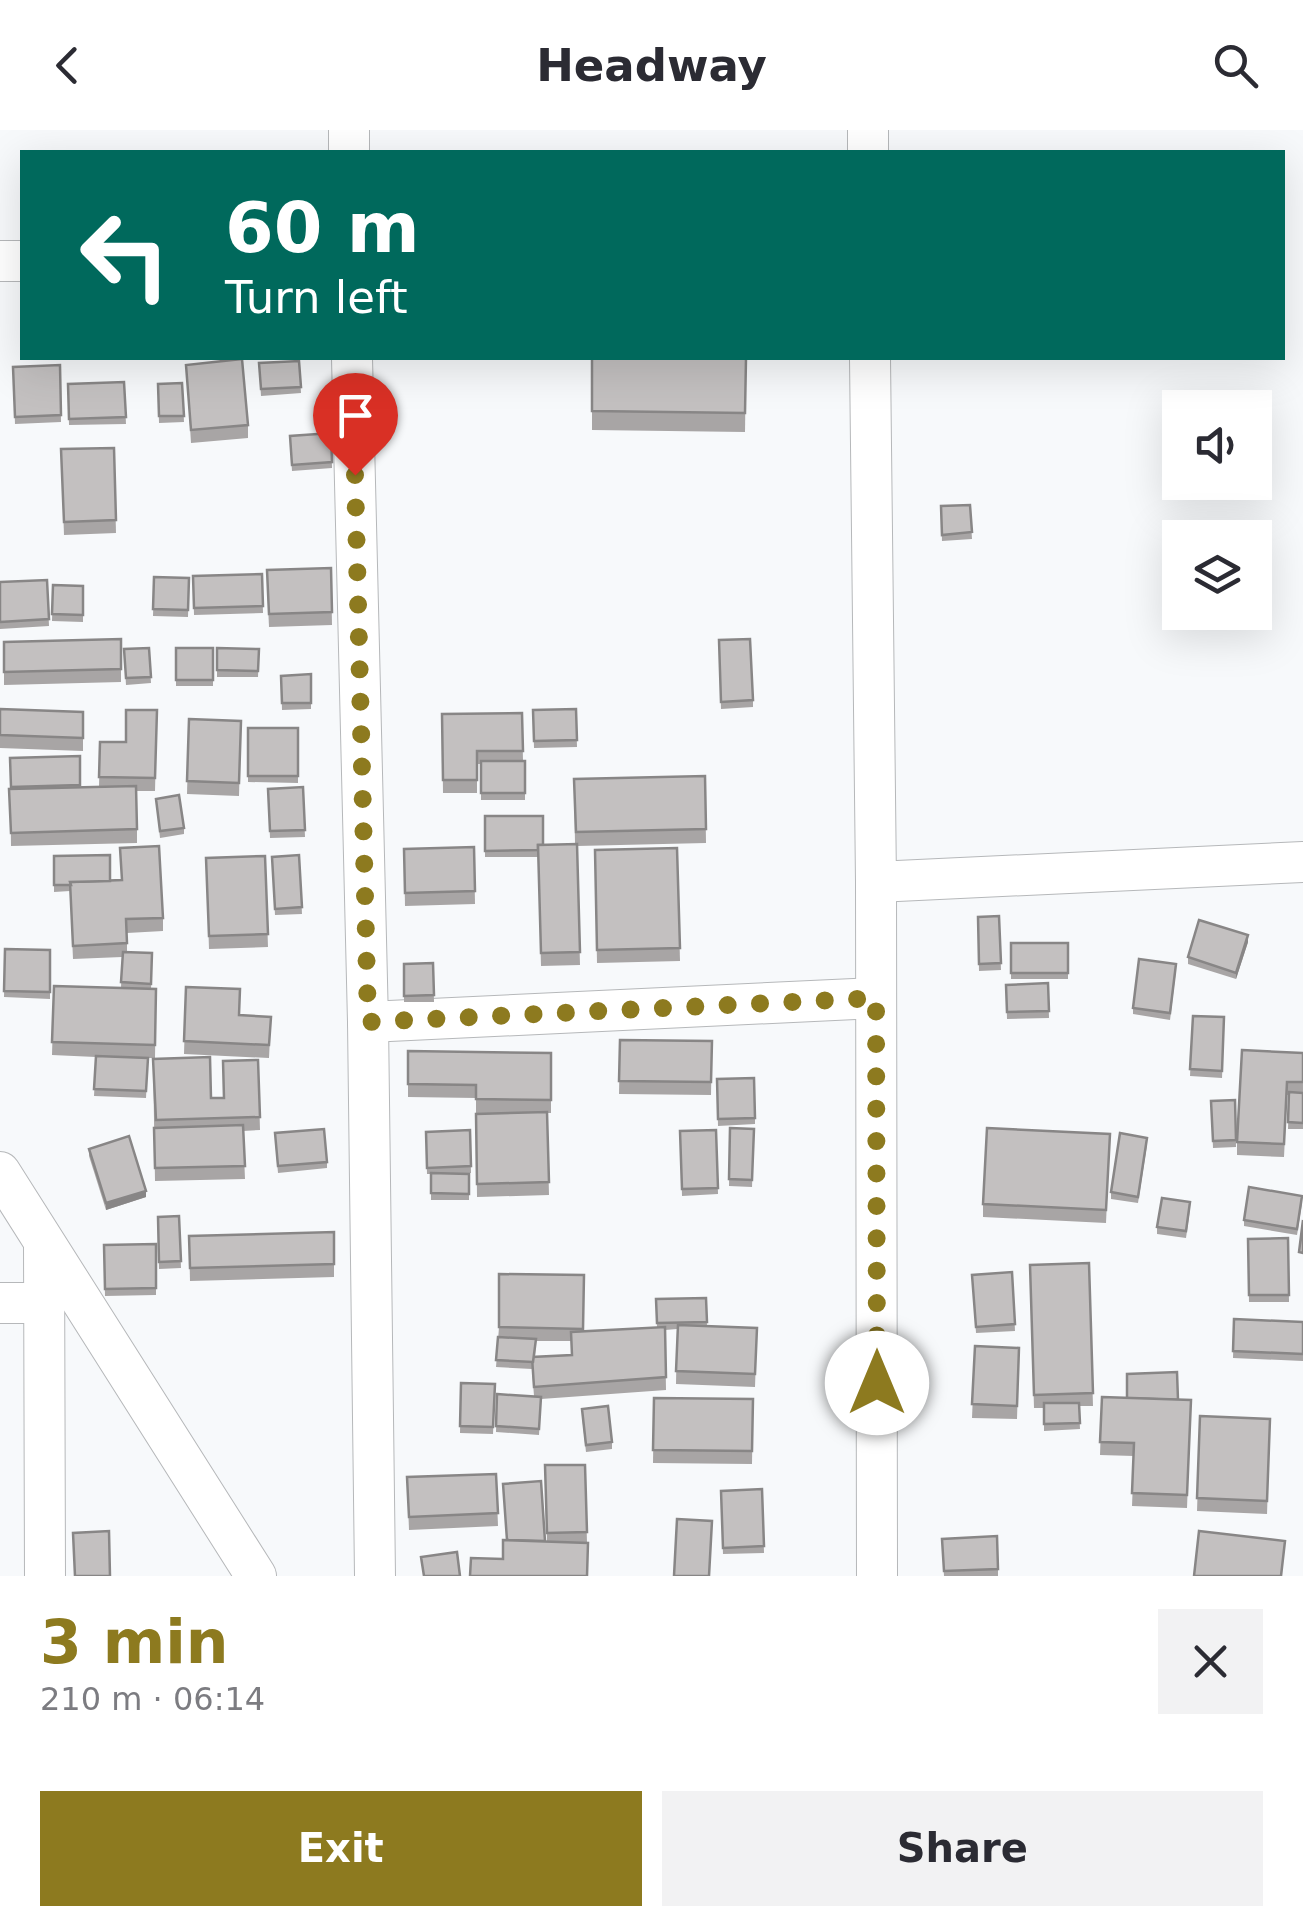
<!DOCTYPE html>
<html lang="en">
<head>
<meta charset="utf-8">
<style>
	body { margin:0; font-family:"DejaVu Sans",sans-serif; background:#f2f2f3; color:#2b2b33; height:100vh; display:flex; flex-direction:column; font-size:38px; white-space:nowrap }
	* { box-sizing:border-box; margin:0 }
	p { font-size:32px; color:#7c7c81 }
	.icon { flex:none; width:55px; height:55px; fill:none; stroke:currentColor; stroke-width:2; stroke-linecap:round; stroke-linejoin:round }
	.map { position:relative; height:1446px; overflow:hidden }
	.sheet { display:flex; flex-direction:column; background:#fff; flex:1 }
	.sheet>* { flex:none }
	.top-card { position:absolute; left:20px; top:20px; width:1265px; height:210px; border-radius:0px; box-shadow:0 10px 40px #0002; background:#00695c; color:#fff; overflow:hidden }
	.fabs { position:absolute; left:1162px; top:260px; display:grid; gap:20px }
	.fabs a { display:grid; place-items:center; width:110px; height:110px; border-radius:0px; background:#fff; box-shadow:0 10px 40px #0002; font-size:50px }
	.pin { position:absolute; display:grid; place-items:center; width:85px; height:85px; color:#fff; margin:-102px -42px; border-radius:50% 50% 50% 0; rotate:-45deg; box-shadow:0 0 10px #0007 }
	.pin .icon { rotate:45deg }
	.me { position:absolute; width:110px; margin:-55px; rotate:0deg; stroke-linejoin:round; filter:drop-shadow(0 0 8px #0008) }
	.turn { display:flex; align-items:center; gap:35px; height:210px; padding:0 40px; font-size:45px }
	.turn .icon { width:130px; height:130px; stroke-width:2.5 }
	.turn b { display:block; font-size:70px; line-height:85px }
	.round { display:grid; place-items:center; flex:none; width:105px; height:105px; border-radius:0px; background:#f2f2f3 }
	.overview { display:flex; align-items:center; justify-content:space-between; height:170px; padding:0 40px }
	h1 { font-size:60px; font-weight:700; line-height:75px; color:#8d7a1f }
	.primary-button { display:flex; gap:20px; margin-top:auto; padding:20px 40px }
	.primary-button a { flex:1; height:115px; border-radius:0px; background:#8d7a1f; color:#fff; font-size:40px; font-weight:700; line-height:115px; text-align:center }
	.primary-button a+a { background:#f2f2f3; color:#2b2b33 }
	header { display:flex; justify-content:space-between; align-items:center; height:130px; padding:0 40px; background:#fff; font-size:45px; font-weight:700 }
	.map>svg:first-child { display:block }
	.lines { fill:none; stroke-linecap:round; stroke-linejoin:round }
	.street-casing { stroke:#b6b8ba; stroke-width:42 }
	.street { stroke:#fff; stroke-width:40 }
	.wall { fill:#a8a5a5; fill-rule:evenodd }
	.shaded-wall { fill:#888686 }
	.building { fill:#c3c0c0; stroke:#888686; stroke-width:2.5 }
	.route { stroke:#8d7a1f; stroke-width:18; stroke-dasharray:0 32.4 }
</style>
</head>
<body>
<header><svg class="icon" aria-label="back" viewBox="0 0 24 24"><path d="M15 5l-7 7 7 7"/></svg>Headway<svg class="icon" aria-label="search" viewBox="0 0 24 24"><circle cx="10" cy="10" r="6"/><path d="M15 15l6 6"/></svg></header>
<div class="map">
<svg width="1303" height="1446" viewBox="0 0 1303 1446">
	<rect width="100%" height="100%" fill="#f7f9fb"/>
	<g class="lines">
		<g class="street-casing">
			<g id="street">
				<polyline points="349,0 349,22"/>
				<polyline points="868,0 868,22"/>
				<polyline points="0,131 22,131"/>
				<polyline points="352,228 368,892 375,1446"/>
				<polyline points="870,228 876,752 877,1446"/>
				<polyline points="876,752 1303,732"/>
				<polyline points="368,892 876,868"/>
				<polyline points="0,1042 256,1446"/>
				<polyline points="44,1113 45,1446"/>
				<polyline points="0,1173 43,1173"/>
			</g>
		</g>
		<use href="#street" class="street"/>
	</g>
	<g class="wall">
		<polygon points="592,228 746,228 745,302 592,300"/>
		<polygon points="299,231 301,263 261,266 259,233"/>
		<polygon points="60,235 61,292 15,294 13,237"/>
		<polygon points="186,235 248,295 248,308 191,313"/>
		<polygon points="124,252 126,294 69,295 68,254"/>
		<polygon points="182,253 184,292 159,293 158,254"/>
		<polygon points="331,303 332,338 292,341 290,306"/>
		<polygon points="114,318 116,403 64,405 61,319"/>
		<polygon points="970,375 972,409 942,411 941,376"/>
		<polygon points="331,438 332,495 269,497 267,453"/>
		<polygon points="262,444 263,483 194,485 193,446"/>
		<polygon points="154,447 189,448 188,487 153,486"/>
		<polygon points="47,450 49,496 0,499 0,452"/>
		<polygon points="53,455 83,456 83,492 52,491"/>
		<polygon points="121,509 121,552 4,555 4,512"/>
		<polygon points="719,510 753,570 753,577 721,579"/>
		<polygon points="149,518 151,553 126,555 124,519"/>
		<rect x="176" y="518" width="37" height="38"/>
		<polygon points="217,518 259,519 258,547 217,547"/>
		<polygon points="311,544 311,579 282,580 281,546"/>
		<polygon points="0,579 83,582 83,621 0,618"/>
		<polygon points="576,579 577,617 534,618 533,580"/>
		<polygon points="157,580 155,661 137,661 137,713 11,716 10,628 80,626 80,657 99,657 100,612 126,612"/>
		<polygon points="522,583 523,631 525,631 525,670 481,670 481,634 477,634 477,663 443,663 442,584"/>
		<polygon points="189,589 241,591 239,666 187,664"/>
		<polygon points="248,598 298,598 298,653 248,652"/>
		<polygon points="705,646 706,713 577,716 580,835 541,836 538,727 485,727 485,686 543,715 575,714 574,649"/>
		<polygon points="303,657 305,707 270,708 268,659"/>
		<polygon points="156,669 184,698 184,704 160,708"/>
		<polygon points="474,717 475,774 405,776 404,719"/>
		<polygon points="677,718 680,831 597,833 595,720"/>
		<polygon points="299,725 302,784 275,785 272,727"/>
		<polygon points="54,726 110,751 163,788 163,801 127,803 127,822 152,823 151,859 156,859 155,928 139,928 148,928 146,968 94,966 96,927 52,925 54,856 121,858 122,827 73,829 70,761 54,762"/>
		<polygon points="265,726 268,817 209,819 206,728"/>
		<polygon points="999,786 1001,840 979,841 978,787"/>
		<polygon points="1248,812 1236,849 1188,834 1188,827"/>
		<rect x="1011" y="813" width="57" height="36"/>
		<polygon points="5,819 50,820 50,869 4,867"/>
		<polygon points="433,833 434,872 404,872 404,834"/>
		<polygon points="1176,840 1170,890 1133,884 1133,878"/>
		<polygon points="1048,853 1049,888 1007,889 1006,855"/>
		<polygon points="186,857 239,885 271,887 269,928 184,924"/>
		<polygon points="1193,886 1224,887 1222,948 1190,946"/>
		<polygon points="620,910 712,911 711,965 619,964"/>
		<polygon points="408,921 551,923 551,983 547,983 549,1065 477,1067 476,984 518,983 476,983 476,968 408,967"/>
		<polygon points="1303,923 1303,999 1288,999 1289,965 1287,965 1284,1027 1237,1025 1237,1012"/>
		<polygon points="153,929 211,968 224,968 258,930 260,1000 243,1001 245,1049 155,1051"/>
		<polygon points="717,949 755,988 755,994 718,996"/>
		<polygon points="1235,970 1236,1017 1213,1018 1211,971"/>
		<polygon points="730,998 754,999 752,1057 729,1056"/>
		<polygon points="470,1000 471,1043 450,1044 469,1044 469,1070 431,1070 431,1044 427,1044 426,1002"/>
		<polygon points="716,1000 718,1064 682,1066 680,1001"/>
		<polygon points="1110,1004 1106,1093 983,1087 983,1074"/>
		<polygon points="275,1010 327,1032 327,1038 278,1043"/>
		<polygon points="1147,1015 1138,1073 1111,1069 1111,1062"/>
		<polygon points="89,1019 146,1067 106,1080 89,1026"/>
		<polygon points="1302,1073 1297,1105 1244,1096 1244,1090"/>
		<polygon points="1190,1079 1186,1108 1157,1104 1157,1097"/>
		<polygon points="179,1086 181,1138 159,1139 158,1087"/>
		<polygon points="334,1102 334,1147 190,1151 189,1106"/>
		<polygon points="1288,1108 1289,1172 1249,1172 1248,1109"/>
		<polygon points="156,1114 156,1165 105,1166 104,1115"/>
		<polygon points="1089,1133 1093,1276 1079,1276 1080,1299 1044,1301 1044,1278 1034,1278 1030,1135"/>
		<polygon points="1012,1142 1015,1201 976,1203 972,1145"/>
		<path d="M584,1145L583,1201L657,1197L656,1169L706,1168L707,1196L757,1198L755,1257L676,1254L677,1199L665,1200L666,1260L541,1269L539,1305L496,1302L497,1264L534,1266L532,1239L496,1237L499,1197ZM536,1211H571L572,1225L535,1227Z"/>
		<polygon points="1234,1189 1303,1192 1303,1231 1233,1228"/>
		<polygon points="975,1216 1019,1218 1017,1289 972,1288"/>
		<polygon points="461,1253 495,1254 493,1304 460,1303"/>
		<polygon points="1102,1267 1191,1270 1187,1378 1132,1376 1134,1326 1100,1325"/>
		<polygon points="654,1268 753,1269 752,1334 653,1333"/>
		<polygon points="582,1286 612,1312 612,1319 586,1322"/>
		<polygon points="1200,1286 1270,1289 1267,1384 1197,1381"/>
		<polygon points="545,1335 585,1335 587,1413 503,1429 507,1410 547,1411"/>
		<polygon points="496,1344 498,1396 409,1400 407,1347"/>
		<polygon points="762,1359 764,1423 723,1424 721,1361"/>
		<polygon points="942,1409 998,1439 998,1446 944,1446"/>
	</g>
	<g class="shaded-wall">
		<polygon points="1248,805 1248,812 1236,849 1236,843"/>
		<polygon points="146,1061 146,1067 106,1080 106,1073"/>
	</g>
	<g class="building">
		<polygon points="592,228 746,228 745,283 592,281"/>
		<polygon points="242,229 248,295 191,300 186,235"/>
		<polygon points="299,231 301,257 261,259 259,233"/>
		<polygon points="60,235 61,285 15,287 13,237"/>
		<polygon points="124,252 126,287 69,289 68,254"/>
		<polygon points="182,253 184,286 159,286 158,254"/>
		<polygon points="331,303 332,332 292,335 290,306"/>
		<polygon points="114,318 116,390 64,392 61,319"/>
		<polygon points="970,375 972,402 942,405 941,376"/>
		<polygon points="331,438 332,482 269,484 267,440"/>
		<polygon points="262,444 263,476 194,478 193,446"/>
		<polygon points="154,447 189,448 188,480 153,479"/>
		<polygon points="47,450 49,489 0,492 0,452"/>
		<polygon points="53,455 83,456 83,485 52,484"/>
		<polygon points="121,509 121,539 4,542 4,512"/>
		<polygon points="750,509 753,570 721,572 719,510"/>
		<polygon points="149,518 151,547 126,548 124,519"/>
		<rect x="176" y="518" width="37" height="32"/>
		<polygon points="217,518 259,519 258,541 217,540"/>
		<polygon points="311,544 311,573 282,573 281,546"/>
		<polygon points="0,579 83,582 83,608 0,605"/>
		<polygon points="576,579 577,610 534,611 533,580"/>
		<polygon points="126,580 157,580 155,648 99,647 100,612 126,612"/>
		<polygon points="522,583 523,621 477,621 477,650 443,650 442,584"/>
		<polygon points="189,589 241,591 239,653 187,651"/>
		<rect x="248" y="598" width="50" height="48"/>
		<polygon points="80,626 80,655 11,657 10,628"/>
		<rect x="481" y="631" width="44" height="32"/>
		<polygon points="705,646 706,699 576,702 574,649"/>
		<polygon points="136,656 137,699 11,703 9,659"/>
		<polygon points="303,657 305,700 270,701 268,659"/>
		<polygon points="179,665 184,698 160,701 156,669"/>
		<polygon points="485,686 543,686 543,715 538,715 538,720 485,721"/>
		<polygon points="577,714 580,822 541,823 538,715"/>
		<polygon points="159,716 163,788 126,789 127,813 73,816 70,752 122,750 120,718"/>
		<polygon points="474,717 475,761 405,763 404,719"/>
		<polygon points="677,718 680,818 597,820 595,720"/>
		<polygon points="110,725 110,751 70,752 71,755 54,755 54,726"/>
		<polygon points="299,725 302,777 275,779 272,727"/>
		<polygon points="265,726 268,804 209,806 206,728"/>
		<polygon points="999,786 1001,833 979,834 978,787"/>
		<polygon points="1199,790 1248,805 1236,843 1188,827"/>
		<rect x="1011" y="813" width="57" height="30"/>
		<polygon points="5,819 50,820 50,862 4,861"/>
		<polygon points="123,822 152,823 151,854 121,852"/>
		<polygon points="1139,829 1176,834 1170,883 1133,878"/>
		<polygon points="433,833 434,865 404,866 404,834"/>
		<polygon points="1048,853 1049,881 1007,882 1006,855"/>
		<polygon points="54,856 156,859 155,915 52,912"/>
		<polygon points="186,857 240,859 239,885 271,887 269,915 184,911"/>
		<polygon points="1193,886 1224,887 1222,941 1190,939"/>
		<polygon points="620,910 712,911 711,952 619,951"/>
		<polygon points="1242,920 1303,923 1303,952 1287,952 1284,1014 1237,1012"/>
		<polygon points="408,921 551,923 551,970 476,969 476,955 408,954"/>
		<polygon points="96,926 148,928 146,961 94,959"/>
		<polygon points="210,927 211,968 224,968 223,931 258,930 260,987 156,990 153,929"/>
		<polygon points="754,948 755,988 718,989 717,949"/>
		<polygon points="1289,962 1303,963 1303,993 1288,992"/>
		<polygon points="1235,970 1236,1010 1213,1011 1211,971"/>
		<polygon points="547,982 549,1052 477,1054 476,984"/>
		<polygon points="243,995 245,1036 155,1038 154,998"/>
		<polygon points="730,998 754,999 752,1050 729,1049"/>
		<polygon points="987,998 1110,1004 1106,1080 983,1074"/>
		<polygon points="324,999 327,1032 278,1036 275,1003"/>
		<polygon points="470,1000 471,1036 427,1038 426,1002"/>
		<polygon points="716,1000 718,1058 682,1059 680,1001"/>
		<polygon points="1120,1003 1147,1008 1138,1067 1111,1062"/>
		<polygon points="129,1006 146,1061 106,1073 89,1019"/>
		<polygon points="431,1043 469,1044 469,1064 431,1063"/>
		<polygon points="1249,1057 1302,1066 1297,1099 1244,1090"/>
		<polygon points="1162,1068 1190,1072 1186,1101 1157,1097"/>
		<polygon points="179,1086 181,1131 159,1132 158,1087"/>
		<polygon points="1303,1090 1303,1123 1299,1122"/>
		<polygon points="334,1102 334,1134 190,1138 189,1106"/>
		<polygon points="1288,1108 1289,1165 1249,1165 1248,1109"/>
		<polygon points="156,1114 156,1158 105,1159 104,1115"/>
		<polygon points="1089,1133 1093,1263 1034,1265 1030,1135"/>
		<polygon points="1012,1142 1015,1194 976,1197 972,1145"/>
		<polygon points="499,1144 584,1145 583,1199 499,1197"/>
		<polygon points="706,1168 707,1192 657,1193 656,1169"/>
		<polygon points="1234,1189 1303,1192 1303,1224 1233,1221"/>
		<polygon points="678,1195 757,1198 755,1244 676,1241"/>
		<polygon points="665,1197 666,1247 534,1257 532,1227 572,1225 571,1202"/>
		<polygon points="498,1207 536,1209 533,1232 496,1230"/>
		<polygon points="975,1216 1019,1218 1017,1276 972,1274"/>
		<polygon points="1177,1242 1178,1270 1127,1268 1127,1244"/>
		<polygon points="461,1253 495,1254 493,1297 460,1296"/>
		<polygon points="497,1264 541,1267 539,1299 496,1296"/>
		<polygon points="1102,1267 1191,1270 1187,1365 1132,1363 1134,1313 1100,1312"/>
		<polygon points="654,1268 753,1269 752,1321 653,1320"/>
		<polygon points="1044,1273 1079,1273 1080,1293 1044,1294"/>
		<polygon points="608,1276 612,1312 586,1315 582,1279"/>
		<polygon points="1200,1286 1270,1289 1267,1371 1197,1368"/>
		<polygon points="545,1335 585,1335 587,1402 547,1403"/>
		<polygon points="496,1344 498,1383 409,1387 407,1347"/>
		<polygon points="541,1351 545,1411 507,1410 503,1354"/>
		<polygon points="762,1359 764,1416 723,1418 721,1361"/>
		<polygon points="677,1389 712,1391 709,1446 674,1446"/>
		<polygon points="109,1401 110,1446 75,1446 73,1403"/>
		<polygon points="1199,1401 1285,1411 1281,1446 1194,1446"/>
		<polygon points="997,1406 998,1439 944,1441 942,1409"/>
		<polygon points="503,1410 588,1413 587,1446 470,1446 471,1428 503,1429"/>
		<polygon points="457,1422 460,1446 424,1446 421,1427"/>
	</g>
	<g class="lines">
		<polyline class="route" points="355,345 368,892 876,868 877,1253"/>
	</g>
</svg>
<div class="fabs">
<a><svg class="icon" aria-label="sound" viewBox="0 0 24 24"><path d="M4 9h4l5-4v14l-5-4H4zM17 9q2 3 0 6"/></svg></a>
<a><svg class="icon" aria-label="layers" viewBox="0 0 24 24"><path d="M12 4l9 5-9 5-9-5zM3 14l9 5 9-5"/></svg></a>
</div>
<div class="pin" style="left:355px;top:345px;background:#d93025"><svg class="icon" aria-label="arrive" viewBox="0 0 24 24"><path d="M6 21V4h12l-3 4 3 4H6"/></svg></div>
<svg class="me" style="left:877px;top:1253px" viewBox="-20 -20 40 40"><circle r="19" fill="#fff"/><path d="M0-13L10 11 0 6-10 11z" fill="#8d7a1f"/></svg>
<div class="top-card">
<div class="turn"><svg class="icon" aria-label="left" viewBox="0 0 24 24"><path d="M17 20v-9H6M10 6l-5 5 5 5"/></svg><div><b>60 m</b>Turn left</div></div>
</div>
</div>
<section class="sheet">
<div class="overview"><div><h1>3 min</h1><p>210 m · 06:14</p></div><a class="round"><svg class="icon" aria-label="close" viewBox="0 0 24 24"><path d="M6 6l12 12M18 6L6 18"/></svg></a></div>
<div class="primary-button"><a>Exit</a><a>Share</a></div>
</section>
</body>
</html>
